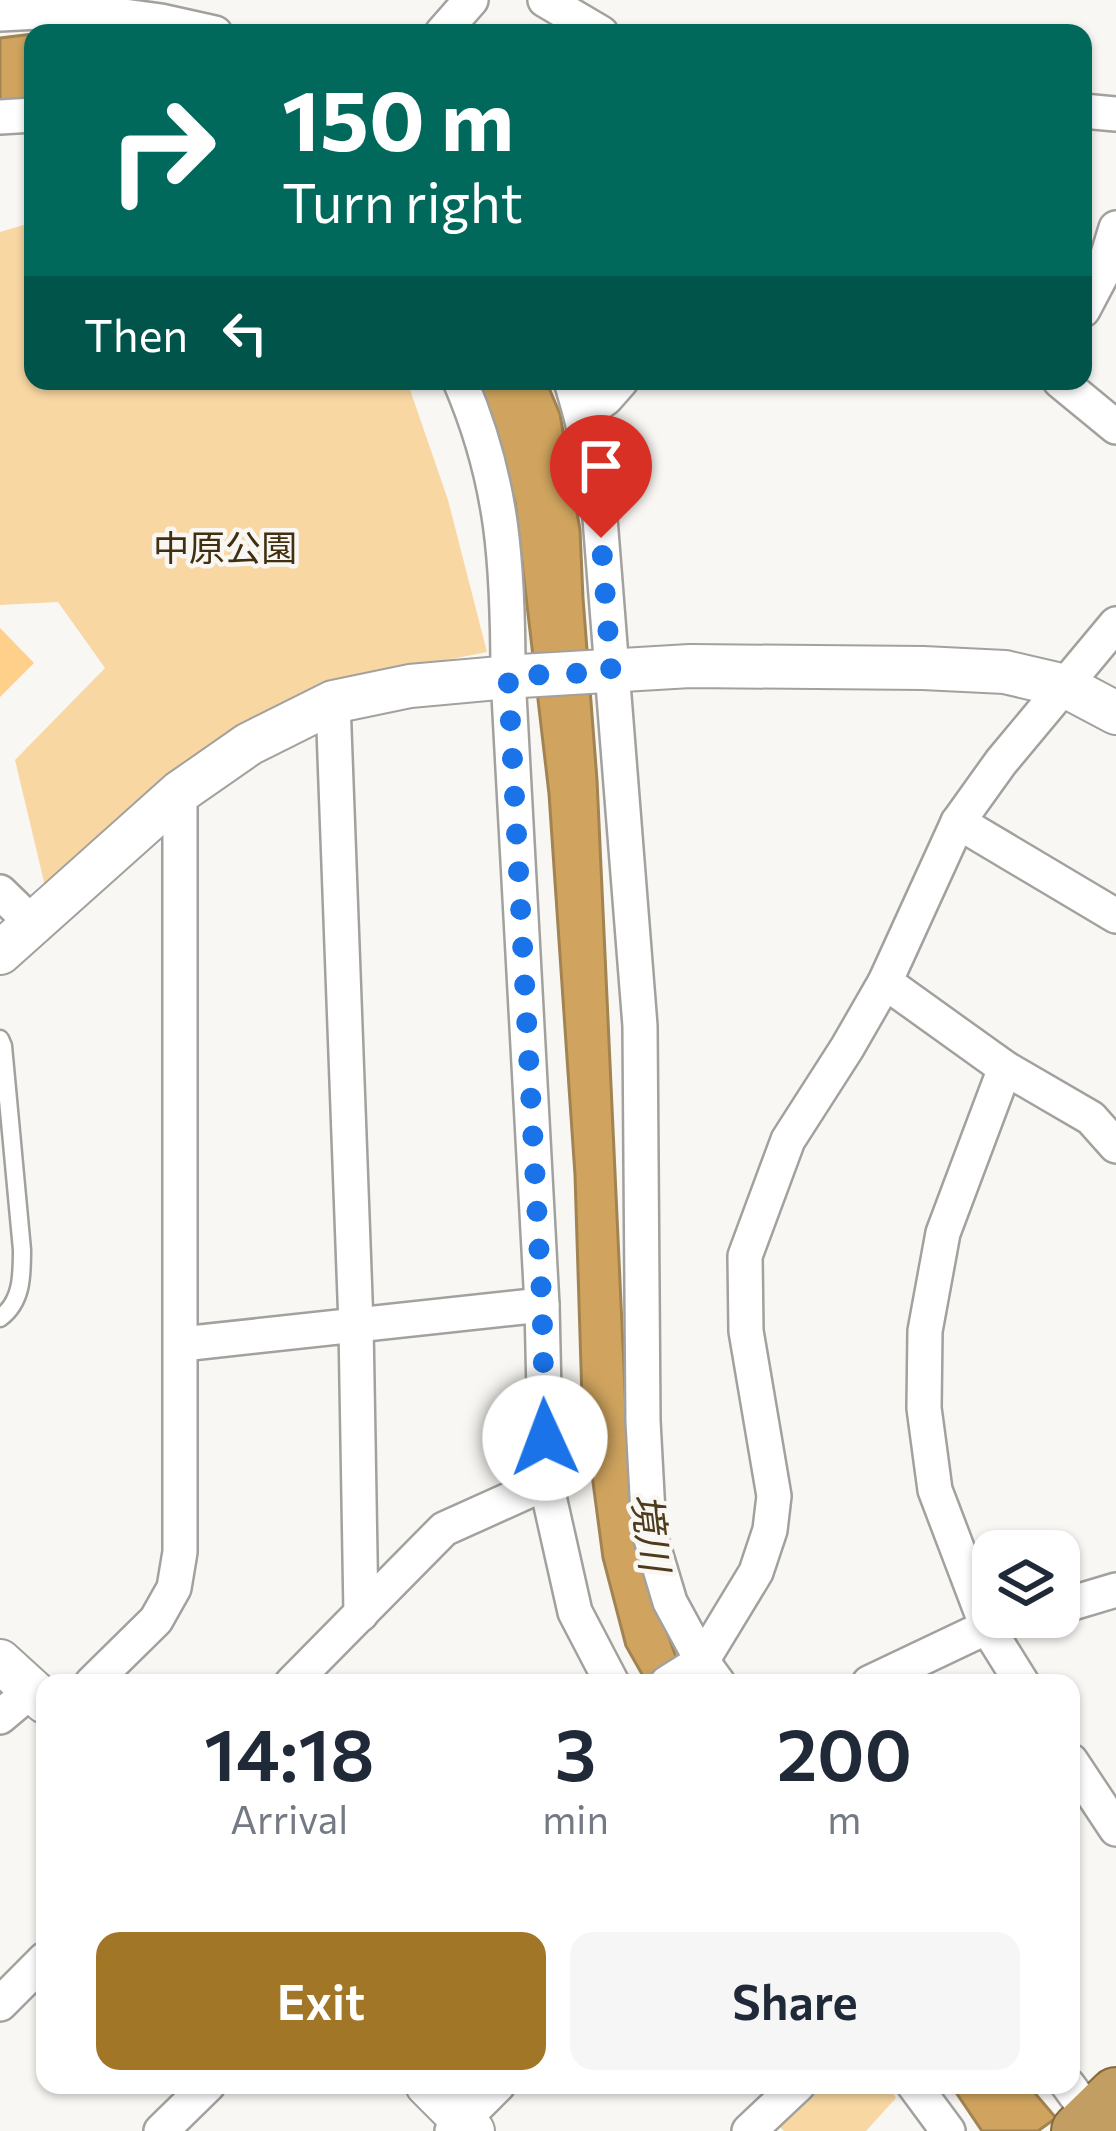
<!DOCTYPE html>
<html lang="en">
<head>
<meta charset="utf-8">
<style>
	body { margin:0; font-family:Commissioner,"Noto Sans JP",sans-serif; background:#f6f6f7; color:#1f2937; height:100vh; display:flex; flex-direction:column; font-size:45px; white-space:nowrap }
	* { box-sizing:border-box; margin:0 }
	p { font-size:39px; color:#747a83 }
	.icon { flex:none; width:66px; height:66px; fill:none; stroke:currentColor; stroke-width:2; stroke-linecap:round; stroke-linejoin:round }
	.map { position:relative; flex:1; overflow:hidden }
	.panel { position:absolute; left:36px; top:1674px; width:1044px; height:420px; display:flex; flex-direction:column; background:#fff; border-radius:24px; box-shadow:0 3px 9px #0004 }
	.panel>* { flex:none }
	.guide { position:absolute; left:24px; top:24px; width:1068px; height:366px; border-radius:24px; box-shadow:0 3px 9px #0004; background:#00695c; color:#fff; overflow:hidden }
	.tools { position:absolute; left:972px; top:1530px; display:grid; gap:24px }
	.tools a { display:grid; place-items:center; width:108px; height:108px; border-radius:24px; background:#fff; box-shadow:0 3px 9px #0004; font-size:60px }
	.pin { position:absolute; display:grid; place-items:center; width:102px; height:102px; color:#fff; margin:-123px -51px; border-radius:50% 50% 50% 0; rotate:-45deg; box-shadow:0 0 12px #0007 }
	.pin .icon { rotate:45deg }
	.me { position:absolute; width:132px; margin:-66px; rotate:358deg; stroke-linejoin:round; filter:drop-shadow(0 0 9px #0008) }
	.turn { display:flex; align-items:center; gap:42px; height:252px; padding:0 60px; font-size:54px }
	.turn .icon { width:156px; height:156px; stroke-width:2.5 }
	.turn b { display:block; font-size:84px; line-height:102px }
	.then { display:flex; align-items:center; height:114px; padding:0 60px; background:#0003; gap:24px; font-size:45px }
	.eta { display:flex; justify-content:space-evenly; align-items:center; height:204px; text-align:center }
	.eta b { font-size:72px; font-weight:600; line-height:84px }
	.button { display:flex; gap:24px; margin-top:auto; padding:24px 60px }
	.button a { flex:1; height:138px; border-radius:24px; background:#a27627; color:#fff; font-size:48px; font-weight:600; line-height:138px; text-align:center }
	.button a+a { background:#f6f6f7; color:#1f2937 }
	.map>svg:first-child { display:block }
	.green { fill:#f9d7a2 }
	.water { fill:#d0a45e; stroke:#a28352; stroke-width:3 }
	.building { fill:#fed089 }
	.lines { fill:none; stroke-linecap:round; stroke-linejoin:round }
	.service-casing { stroke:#a3a19d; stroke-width:21 }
	.minor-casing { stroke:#a3a19d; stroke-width:38 }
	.tertiary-casing { stroke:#a3a19d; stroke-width:46 }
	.trunk-casing { stroke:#876a3a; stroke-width:58 }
	.service { stroke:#fff; stroke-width:16 }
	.minor { stroke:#fff; stroke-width:33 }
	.tertiary { stroke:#fff; stroke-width:42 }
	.trunk { stroke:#c29e63; stroke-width:54 }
	.route { stroke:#1a73e8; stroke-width:21; stroke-dasharray:0 37.8 }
	.labels { text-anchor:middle; stroke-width:9; stroke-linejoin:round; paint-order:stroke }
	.park-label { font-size:36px; fill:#422f10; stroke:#f9f7f3 }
	.water-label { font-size:39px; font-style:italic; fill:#4e3b1c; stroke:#f9f7f3 }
</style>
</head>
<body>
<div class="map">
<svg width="1116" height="2131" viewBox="0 0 1116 2131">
	<rect width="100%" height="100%" fill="#f9f7f3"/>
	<g class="green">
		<polygon points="27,224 33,225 33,381 407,381 448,500 487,652 332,683 250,720 178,766 45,886 15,760 105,668 58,602 0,605 0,232"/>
		<polygon points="813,2085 887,2085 896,2098 866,2131 784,2131 775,2122"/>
	</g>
	<g class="water">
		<polygon points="33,34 33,100 0,100 0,38"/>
		<polygon points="472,381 546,381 560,414 580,530 583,598 597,780 627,1434 648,1577 685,1683 647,1683 626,1646 603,1558 582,1399 575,1175 549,794 515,502 493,430"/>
		<polygon points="951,2085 1028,2085 1056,2118 1038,2131 982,2131"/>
	</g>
	<polygon class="building" points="0,628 34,663 0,697"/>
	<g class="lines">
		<g class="service-casing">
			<path id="service" d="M0,1039L3,1046L22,1250C22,1276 22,1302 0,1318"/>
		</g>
		<g class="minor-casing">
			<g id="minor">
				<polyline points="545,0 601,33"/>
				<polyline points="0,14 78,10 161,21 215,33"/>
				<polyline points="442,33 471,0"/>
				<polyline points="1083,111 1116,114"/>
				<polyline points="0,117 33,115"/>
				<polyline points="1083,310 1102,274 1116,228"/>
				<path d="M460,381C504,483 508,567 508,676L542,1305L546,1483L575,1612L612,1683"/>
				<polyline points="571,381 581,416 598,493 640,1026 643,1421 649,1532 670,1602 702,1661 718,1683"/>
				<polyline points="1060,381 1116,427"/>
				<polyline points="581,416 606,398 621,381"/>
				<polyline points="333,702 356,1325 361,1614"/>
				<polyline points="958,822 1116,916"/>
				<polyline points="0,892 32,923"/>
				<polyline points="885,982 1005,1068 1091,1118 1116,1146"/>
				<polyline points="1005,1068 943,1233 925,1331 924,1408 935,1490 987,1627 1022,1683"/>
				<polyline points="182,1344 542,1305"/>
				<polyline points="1059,1607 1116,1590"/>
				<polyline points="92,1683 156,1620 174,1588 180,1552 180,792"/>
				<polyline points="292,1683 444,1529 546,1483"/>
				<polyline points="667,1683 702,1661 756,1572 770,1530 774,1496 746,1331 745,1256 788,1140 847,1048 885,982 958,822 1001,762 1116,624"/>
				<polyline points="869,1683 987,1627 1022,1617"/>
				<polyline points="0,1717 32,1690"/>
				<polyline points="1071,1761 1116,1829"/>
				<polyline points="0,2004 45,1959"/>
				<polyline points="914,2085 948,2131"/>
				<polyline points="1068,2085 1102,2131"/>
				<polyline points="161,2131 208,2085"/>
				<polyline points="452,2131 498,2085"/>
				<polyline points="749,2131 798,2085"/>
			</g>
		</g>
		<g class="tertiary-casing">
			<g id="tertiary">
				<polyline points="0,953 180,792 249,744 333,702 410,686 521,676 690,666 923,668 1005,672 1065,686 1116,713"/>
				<polyline points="0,1661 45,1702"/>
				<polyline points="427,2085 473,2131"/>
			</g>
		</g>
		<g class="trunk-casing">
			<polyline id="trunk" points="1079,2131 1116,2095"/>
		</g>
		<use href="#service" class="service"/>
		<use href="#minor" class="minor"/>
		<use href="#tertiary" class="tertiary"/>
		<use href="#trunk" class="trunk"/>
	</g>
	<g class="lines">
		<polyline class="route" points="545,1438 542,1305 508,676 611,672 601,538"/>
	</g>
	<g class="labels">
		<g class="park-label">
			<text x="225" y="561">中原公園</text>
		</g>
		<g class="water-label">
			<text transform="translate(651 1532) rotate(83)" y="14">境川</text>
		</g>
	</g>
</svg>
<div class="tools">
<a><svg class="icon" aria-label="layers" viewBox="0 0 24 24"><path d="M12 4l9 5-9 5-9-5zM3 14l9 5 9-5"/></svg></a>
</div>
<div class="pin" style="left:601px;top:538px;background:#d93025"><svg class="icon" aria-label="arrive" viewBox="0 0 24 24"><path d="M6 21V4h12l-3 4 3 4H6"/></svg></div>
<svg class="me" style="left:545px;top:1438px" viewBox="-20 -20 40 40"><circle r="19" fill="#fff"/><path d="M0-13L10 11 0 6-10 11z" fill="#1a73e8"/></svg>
<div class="guide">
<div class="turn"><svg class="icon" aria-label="right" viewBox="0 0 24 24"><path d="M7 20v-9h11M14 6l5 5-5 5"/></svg><div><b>150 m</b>Turn right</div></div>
<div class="then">Then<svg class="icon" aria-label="left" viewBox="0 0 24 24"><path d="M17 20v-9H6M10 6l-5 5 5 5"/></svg></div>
</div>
<section class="panel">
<div class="eta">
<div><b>14:18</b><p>Arrival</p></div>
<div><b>3</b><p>min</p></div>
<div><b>200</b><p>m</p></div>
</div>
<div class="button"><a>Exit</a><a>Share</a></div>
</section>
</div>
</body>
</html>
